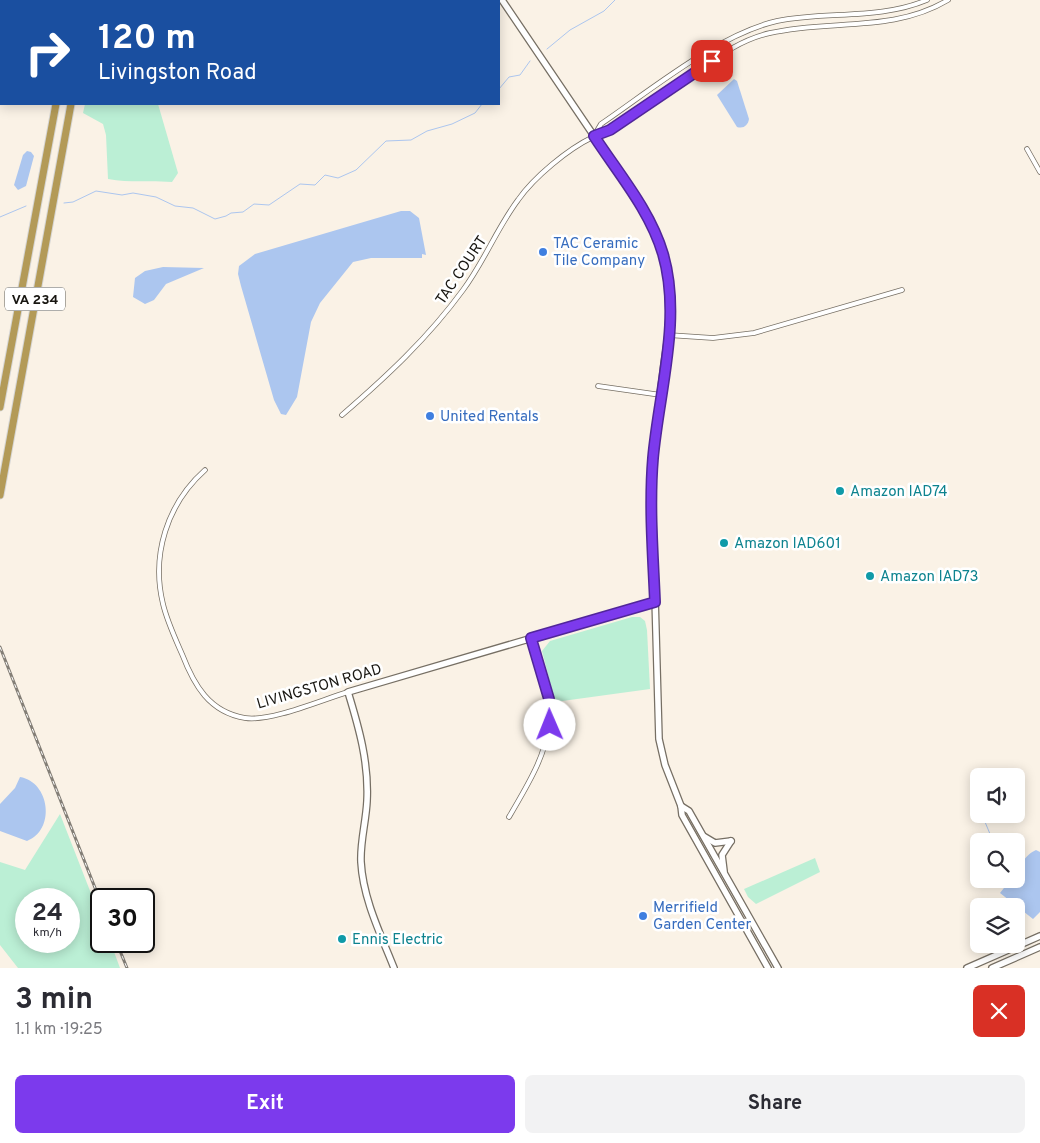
<!DOCTYPE html>
<html lang="en">
<head>
<meta charset="utf-8">
<style>
	body { margin:0; font-family:Overpass,sans-serif; background:#f2f2f3; color:#2b2b33; height:100vh; display:flex; flex-direction:column; font-size:19px; white-space:nowrap }
	* { box-sizing:border-box; margin:0 }
	p { font-size:16px; color:#7c7c81 }
	.icon { flex:none; width:28px; height:28px; fill:none; stroke:currentColor; stroke-width:2; stroke-linecap:round; stroke-linejoin:round }
	.map { position:relative; height:968px; overflow:hidden }
	.side { display:flex; flex-direction:column; background:#fff; flex:1 }
	.side>* { flex:none }
	.banner { position:absolute; left:0px; top:0px; width:500px; height:105px; box-shadow:0 2px 12px #0003; background:#1a4fa0; color:#fff; overflow:hidden }
	.buttons { position:absolute; left:970px; top:768px; display:grid; gap:10px }
	.buttons a { display:grid; place-items:center; width:55px; height:55px; border-radius:8px; background:#fff; box-shadow:0 2px 12px #0003; font-size:25px }
	.speed { position:absolute; left:15px; top:888px; display:flex; gap:10px; font-size:25px; font-weight:700; text-align:center }
	.speed>* { display:grid; place-content:center; width:65px; height:65px; border-radius:50%; background:#fff; box-shadow:0 2px 12px #0003; line-height:1 }
	.speed small { font-size:12px; font-weight:400 }
	.speed .limit { border:2px solid #111; border-radius:8px; background:#fff; color:#111 }
	.pin { position:absolute; display:grid; place-items:center; width:42px; height:42px; color:#fff; margin:-21px; border-radius:10px; box-shadow:0 2px 8px #0006 }
	.me { position:absolute; width:55px; margin:-28px; rotate:359deg; stroke-linejoin:round; filter:drop-shadow(0 0 4px #0008) }
	.turn { display:flex; align-items:center; gap:18px; height:105px; padding:0 15px; font-size:22px }
	.turn .icon { width:65px; height:65px; stroke-width:2.5 }
	.turn b { display:block; font-size:35px; line-height:42px }
	.round { display:grid; place-items:center; flex:none; width:52px; height:52px; border-radius:8px; background:#f2f2f3 }
	.headline { display:flex; align-items:center; justify-content:space-between; height:85px; padding:0 15px }
	h1 { font-size:30px; font-weight:700; line-height:38px }
	.cta { display:flex; gap:10px; margin-top:auto; padding:10px 15px }
	.cta a { flex:1; height:58px; border-radius:8px; background:#7c3aed; color:#fff; font-size:20px; font-weight:700; line-height:58px; text-align:center }
	.cta a+a { background:#f2f2f3; color:#2b2b33 }
	.map>svg:first-child { display:block }
	.green { fill:#bbefd5; fill-rule:evenodd }
	.water { fill:#acc6ef }
	.lines { fill:none; stroke-linecap:round; stroke-linejoin:round }
	.stream { stroke:#acc6ef; stroke-width:1 }
	.street-casing { stroke:#766f64; stroke-width:5.5 }
	.secondary-casing { stroke:#766f64; stroke-width:8 }
	.highway-casing { stroke:#d5d5d4; stroke-width:9 }
	.street { stroke:#fff; stroke-width:4 }
	.secondary { stroke:#fff; stroke-width:5.5 }
	.highway { stroke:#b39a57; stroke-width:7 }
	.rail-casing { stroke:#837e76; stroke-width:3 }
	.rail { stroke:#fff; stroke-width:1; stroke-dasharray:4; stroke-linecap:butt }
	.route-casing { stroke:#51269a; stroke-width:12 }
	.route { stroke:#7c3aed; stroke-width:9 }
	.shop-dot { fill:#3f7fe0; stroke:#fff; stroke-width:2 }
	.culture-dot { fill:#0f9aa8; stroke:#fff; stroke-width:2 }
	.labels { text-anchor:middle; stroke-width:5; stroke-linejoin:round; paint-order:stroke }
	.shield { fill:#fff; stroke:#5d5c58; stroke-width:1 }
	.shield-label { font-size:14px; font-weight:bold; fill:#181611 }
	.shop-label { font-size:15px; fill:#366cbe; stroke:#fff; text-anchor:start }
	.street-label { font-size:15px; fill:#181611; stroke:#fff }
	.culture-label { font-size:15px; fill:#0d838f; stroke:#fff; text-anchor:start }
</style>
</head>
<body>
<div class="map">
<svg width="1040" height="968" viewBox="0 0 1040 968">
	<rect width="100%" height="100%" fill="#faf2e6"/>
	<g class="green">
		<path d="M85,104H158L178,173L172,182C150,180 130,183 108,179L106,135L103,124L83,113Z"/>
		<polygon points="632,617 640,617 645,621 647,630 650,689 555,702 542,651 550,641"/>
		<path d="M60,814L101,919V941H110L120,968H18L0,945V862L25,870ZM26,899H69V941H26Z"/>
		<polygon points="815,858 820,872 756,904 748,897 744,889"/>
	</g>
	<g class="water">
		<path d="M734,79L737,81L749,119C748,125 744,129 737,127L717,95Z"/>
		<polygon points="27,151 31,152 34,156 26,186 18,190 14,185 23,155"/>
		<polygon points="401,211 410,211 419,218 426,255 422,254 422,258 371,258 353,262 320,303 311,322 297,397 286,415 281,414 274,400 241,286 238,274 239,266 255,254"/>
		<polygon points="163,267 204,268 166,284 154,300 145,304 133,297 135,278 145,271"/>
		<path d="M20,777C50,782 56,830 27,841L0,831V804L15,788Z"/>
		<path d="M1036,850L1040,852V912L1033,919L1000,893L1011,879H1016C1016,869 1026,854 1036,850Z"/>
	</g>
	<g class="lines">
		<g class="stream">
			<polyline points="547,49 570,30 604,11 615,0"/>
			<polyline points="499,89 509,77 520,75 530,61"/>
			<polyline points="64,203 73,202 96,191 122,195 133,193 156,197 175,206 193,208 215,219 226,216 231,213 243,212 254,204 269,205 300,184 315,185 325,175 338,178 356,170 386,141 411,140 427,131 452,124 475,113 482,104"/>
			<polyline points="0,217 26,206"/>
			<polyline points="985,822 993,841"/>
		</g>
		<g class="street-casing">
			<g id="street">
				<path d="M594,136L601,124C651,90 719,34 777,21C828,11 879,20 927,0"/>
				<polyline points="1027,149 1040,172"/>
				<polyline points="668,335 713,338 754,333 902,290"/>
				<polyline points="598,386 661,395"/>
				<path d="M342,415C386,377 428,338 463,290C484,262 497,228 518,200C534,177 568,149 593,137C598,134 605,133 610,130C635,112 661,96 686,79C712,61 738,40 770,33C830,19 893,33 948,0"/>
				<path d="M205,470C167,504 151,555 163,604C167,621 175,638 182,654C194,685 209,712 245,718C271,722 321,700 348,692"/>
				<path d="M509,817C554,741 560,723 531,638"/>
			</g>
		</g>
		<g class="secondary-casing">
			<g id="secondary">
				<path d="M502,0L638,201C654,229 666,256 669,287C672,313 668,338 664,364C659,406 653,448 652,490L659,739L665,765L681,806L682,815L768,968"/>
				<polyline points="681,806 689,811 778,968"/>
				<polyline points="705,837 715,843 731,841"/>
				<polyline points="724,871 722,855 731,841"/>
				<path d="M394,968C381,935 363,899 361,862C360,842 366,822 367,801C369,763 359,728 348,692L655,602"/>
				<polyline points="967,968 1040,936"/>
				<polyline points="992,968 1040,947"/>
			</g>
		</g>
		<g class="highway-casing">
			<g id="highway">
				<polyline points="75,1 75,0"/>
				<polyline points="90,1 90,0"/>
				<polyline points="0,407 56,104"/>
				<polyline points="0,495 71,104"/>
			</g>
		</g>
		<use href="#street" class="street"/>
		<use href="#secondary" class="secondary"/>
		<use href="#highway" class="highway"/>
		<g class="rail-casing">
			<g id="rail">
				<polyline points="0,647 101,903"/>
				<polyline points="116,941 127,968"/>
			</g>
		</g>
		<use href="#rail" class="rail"/>
	</g>
	<g class="lines">
		<g class="route-casing">
			<path id="route" d="M550,725L549,699L531,638L655,602C653,554 649,506 653,458C659,391 682,319 663,254C650,210 618,173 594,136L610,130L712,61"/>
		</g>
		<use href="#route" class="route"/>
	</g>
	<g class="shop-dot">
		<circle cx="543" cy="252" r="5"/>
		<circle cx="430" cy="416" r="5"/>
		<circle cx="643" cy="916" r="5"/>
	</g>
	<g class="culture-dot">
		<circle cx="840" cy="491" r="5"/>
		<circle cx="724" cy="543" r="5"/>
		<circle cx="870" cy="576" r="5"/>
		<circle cx="342" cy="939" r="5"/>
	</g>
	<g class="labels">
		<rect class="shield" x="5" y="287.5" width="60" height="23" rx="4"/>
		<g class="shield-label">
			<text x="35" y="304">VA 234</text>
		</g>
		<g class="shop-label">
			<text x="553" y="248">TAC Ceramic<tspan x="553" dy="17">Tile Company</tspan></text>
			<text x="440" y="421">United Rentals</text>
			<text x="653" y="912">Merrifield<tspan x="653" dy="17">Garden Center</tspan></text>
		</g>
		<g class="street-label">
			<text transform="translate(461 270) rotate(-56)" y="5">TAC COURT</text>
			<text transform="translate(319 686) rotate(-16)" y="5">LIVINGSTON ROAD</text>
		</g>
		<g class="culture-label">
			<text x="850" y="496">Amazon IAD74</text>
			<text x="734" y="548">Amazon IAD601</text>
			<text x="880" y="581">Amazon IAD73</text>
			<text x="352" y="944">Ennis Electric</text>
		</g>
	</g>
</svg>
<div class="buttons">
<a><svg class="icon" aria-label="sound" viewBox="0 0 24 24"><path d="M4 9h4l5-4v14l-5-4H4zM17 9q2 3 0 6"/></svg></a>
<a><svg class="icon" aria-label="search" viewBox="0 0 24 24"><circle cx="10" cy="10" r="6"/><path d="M15 15l6 6"/></svg></a>
<a><svg class="icon" aria-label="layers" viewBox="0 0 24 24"><path d="M12 4l9 5-9 5-9-5zM3 14l9 5 9-5"/></svg></a>
</div>
<div class="speed"><div>24<small>km/h</small></div><div class="limit">30</div></div>
<div class="pin" style="left:712px;top:61px;background:#d93025"><svg class="icon" aria-label="arrive" viewBox="0 0 24 24"><path d="M6 21V4h12l-3 4 3 4H6"/></svg></div>
<svg class="me" style="left:550px;top:725px" viewBox="-20 -20 40 40"><circle r="19" fill="#fff"/><path d="M0-13L10 11 0 6-10 11z" fill="#7c3aed"/></svg>
<div class="banner">
<div class="turn"><svg class="icon" aria-label="right" viewBox="0 0 24 24"><path d="M7 20v-9h11M14 6l5 5-5 5"/></svg><div><b>120 m</b>Livingston Road</div></div>
</div>
</div>
<section class="side">
<div class="headline"><div><h1>3 min</h1><p>1.1 km · 19:25</p></div><a class="round" style="background:#d93025;color:#fff"><svg class="icon" aria-label="close" viewBox="0 0 24 24"><path d="M6 6l12 12M18 6L6 18"/></svg></a></div>
<div class="cta"><a>Exit</a><a>Share</a></div>
</section>
</body>
</html>
